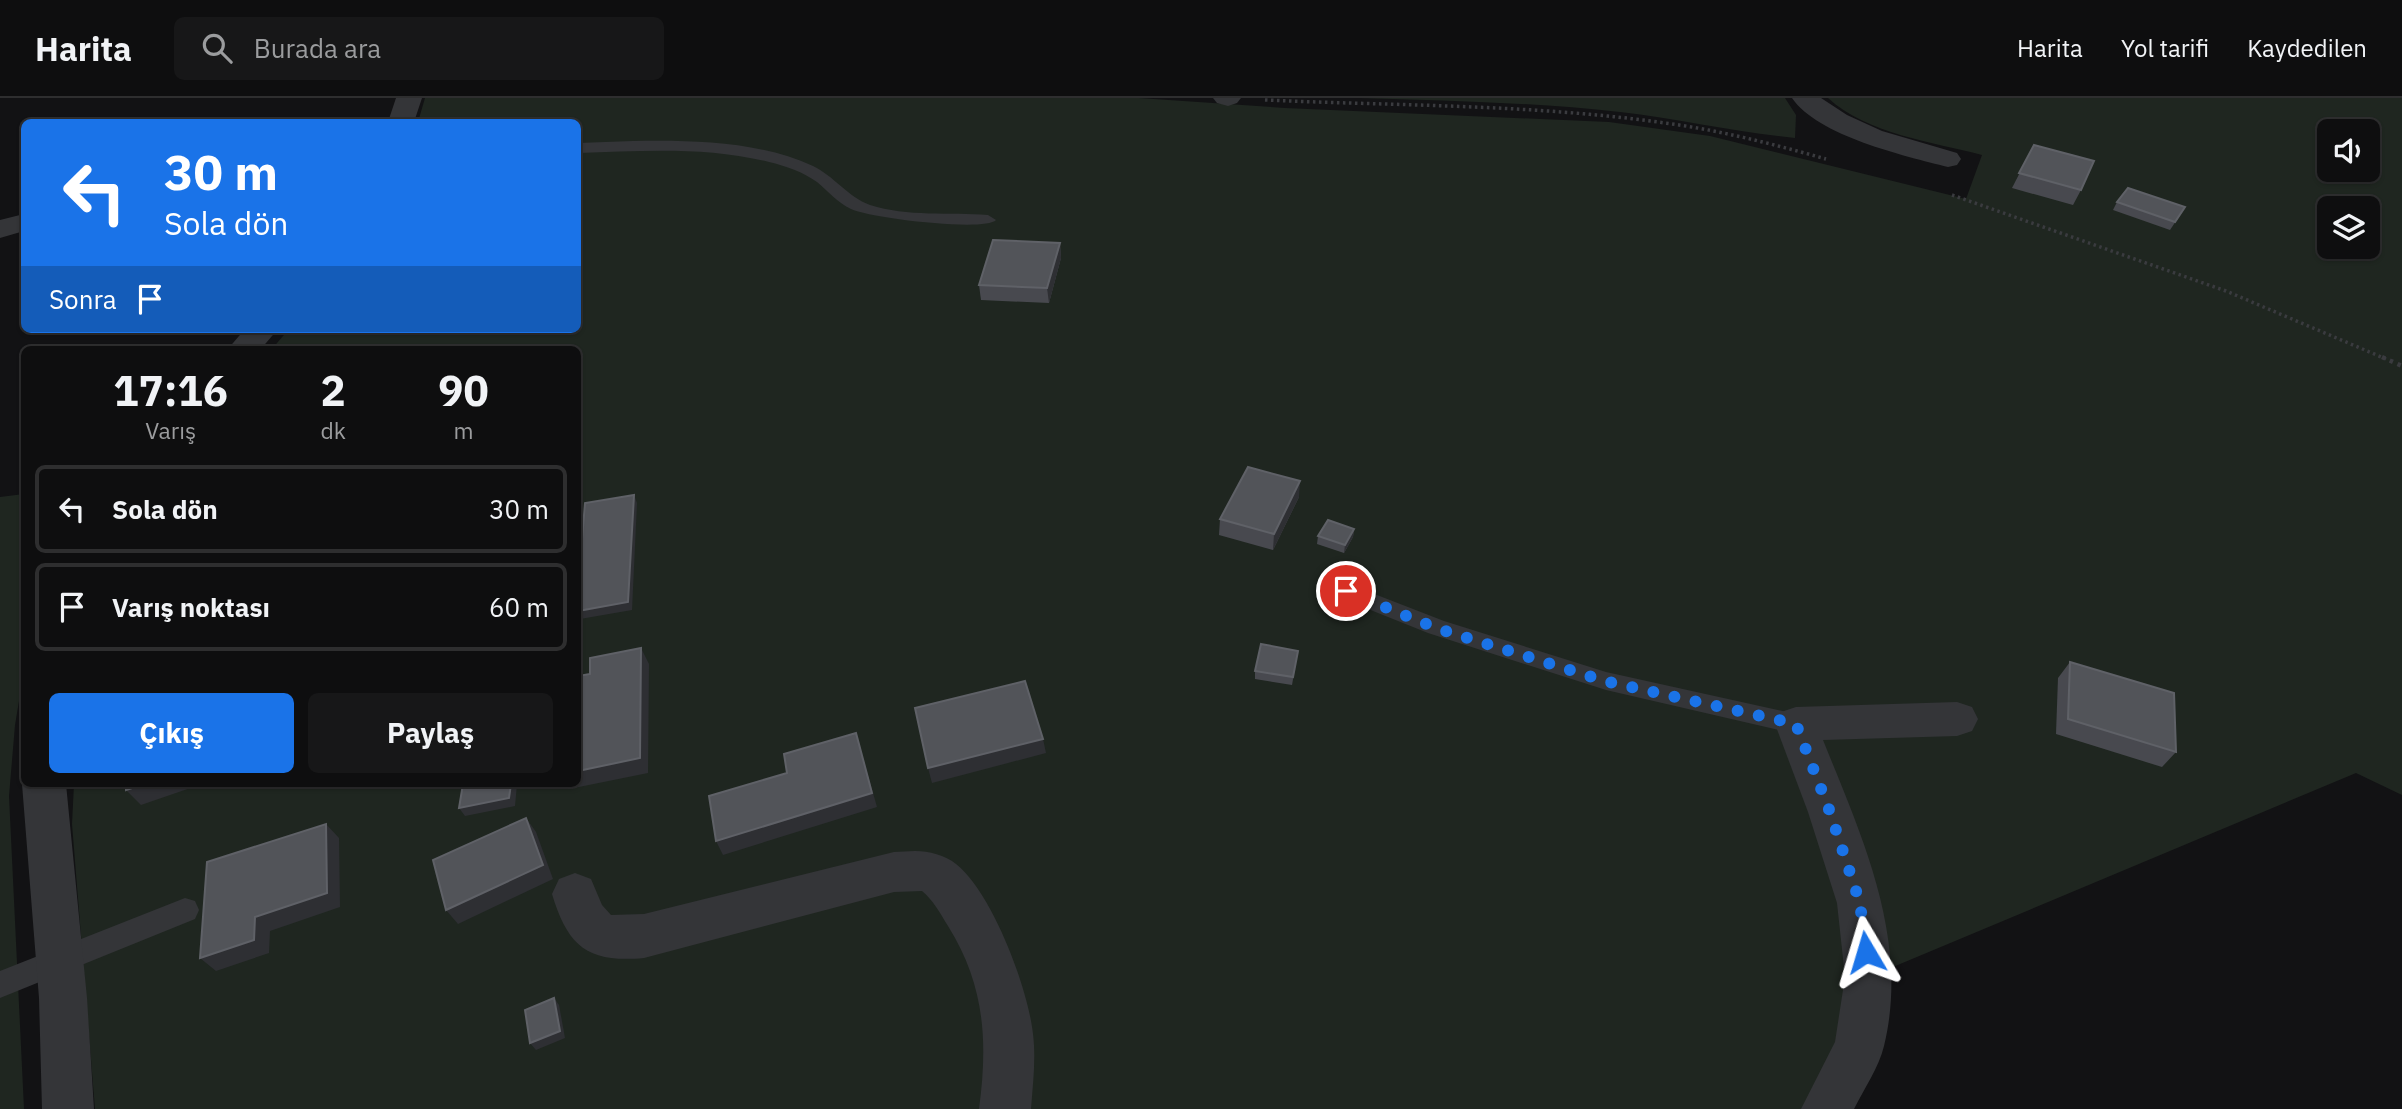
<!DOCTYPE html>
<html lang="tr">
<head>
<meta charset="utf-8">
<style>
	body { margin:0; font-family:"IBM Plex Sans",sans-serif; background:#171718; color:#f1f3f6; height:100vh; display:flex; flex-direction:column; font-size:26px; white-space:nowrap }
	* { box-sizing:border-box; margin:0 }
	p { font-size:23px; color:#9b9c9e }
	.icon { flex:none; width:38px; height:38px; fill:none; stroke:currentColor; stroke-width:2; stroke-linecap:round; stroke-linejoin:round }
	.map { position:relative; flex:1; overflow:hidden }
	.drawer { position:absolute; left:21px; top:248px; width:560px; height:441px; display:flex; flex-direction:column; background:#0e0e0f; border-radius:10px; box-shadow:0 2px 5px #0004,0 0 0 2px #2e2e2f }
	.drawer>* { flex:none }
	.hud { position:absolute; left:21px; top:21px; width:560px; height:214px; border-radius:10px; box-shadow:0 2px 5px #0004,0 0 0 2px #2e2e2f; background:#1a73e8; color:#fff; overflow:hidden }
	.buttons { position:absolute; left:2317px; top:21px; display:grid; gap:14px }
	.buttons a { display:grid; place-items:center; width:63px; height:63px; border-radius:10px; background:#0e0e0f; box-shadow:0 2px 5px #0004,0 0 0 2px #2e2e2f; font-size:35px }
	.pin { position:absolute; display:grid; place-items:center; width:60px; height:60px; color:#fff; margin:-30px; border:4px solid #fff; border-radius:50%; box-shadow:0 2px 7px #0007 }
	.me { position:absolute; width:77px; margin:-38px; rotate:353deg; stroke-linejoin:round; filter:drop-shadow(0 0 5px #0008) }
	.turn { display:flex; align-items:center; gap:24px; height:147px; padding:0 28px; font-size:32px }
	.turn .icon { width:91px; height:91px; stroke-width:2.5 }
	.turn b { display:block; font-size:49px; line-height:60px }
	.then { display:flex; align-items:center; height:66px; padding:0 28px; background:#0003; gap:14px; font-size:26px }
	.eta { display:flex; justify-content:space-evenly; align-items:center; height:119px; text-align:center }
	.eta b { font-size:42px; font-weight:800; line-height:49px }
	.primary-button { display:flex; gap:14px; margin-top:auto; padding:14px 28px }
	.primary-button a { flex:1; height:80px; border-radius:10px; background:#1a73e8; color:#fff; font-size:28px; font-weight:800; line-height:80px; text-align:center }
	.primary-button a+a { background:#171718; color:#f1f3f6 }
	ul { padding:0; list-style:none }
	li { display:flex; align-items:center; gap:21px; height:88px; margin:0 14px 10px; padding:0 14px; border:4px solid #2e2e2f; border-radius:10px }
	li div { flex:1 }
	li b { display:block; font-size:26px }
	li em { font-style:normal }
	header { display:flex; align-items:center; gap:42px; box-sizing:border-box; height:98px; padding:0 35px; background:#0e0e0f; border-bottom:2px solid #2e2e2f }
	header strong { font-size:33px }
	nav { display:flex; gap:38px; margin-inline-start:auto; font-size:24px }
	.search { width:490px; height:63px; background:#171718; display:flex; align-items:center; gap:18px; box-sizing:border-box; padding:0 24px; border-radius:10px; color:#9b9c9e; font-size:26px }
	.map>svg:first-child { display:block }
	.green { fill:#1f2620; fill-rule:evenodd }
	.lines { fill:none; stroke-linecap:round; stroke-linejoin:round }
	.path-far1 { stroke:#3a3b3f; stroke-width:3.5; stroke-dasharray:2.5 3.5; stroke-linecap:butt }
	.path { stroke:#3a3b3f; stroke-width:4.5; stroke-dasharray:3.5 5; stroke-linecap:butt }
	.lane { fill:#343538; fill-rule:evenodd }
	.street { fill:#343538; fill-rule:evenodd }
	.wall { fill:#48494f }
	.shaded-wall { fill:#2e2f33 }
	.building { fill:#525459; stroke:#5f6167; stroke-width:2 }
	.route { stroke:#1a73e8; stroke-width:12; stroke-dasharray:0 21.6 }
</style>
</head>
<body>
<header>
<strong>Harita</strong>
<div class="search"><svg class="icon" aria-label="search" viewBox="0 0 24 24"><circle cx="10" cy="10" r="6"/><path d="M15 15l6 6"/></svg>Burada ara</div>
<nav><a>Harita</a><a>Yol tarifi</a><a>Kaydedilen</a></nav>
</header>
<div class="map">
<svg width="2402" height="1011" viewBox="0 0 2402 1011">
	<rect width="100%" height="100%" fill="#121214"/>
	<g class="green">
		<path d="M425,0H1139L1285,10L1609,24L1710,38L1966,101L1982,57C1933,44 1867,36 1828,0H2402V697L2356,675L1869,879L1827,1011H95L72,726L74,686H578V252H271L289,231H578V24H418ZM2329,33H2368V72H2329ZM2329,110H2368V149H2329Z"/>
		<path d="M1359,0H1785L1796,17L1795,40C1736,34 1679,21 1620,14C1534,4 1446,3 1359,0Z"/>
		<polygon points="24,396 24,573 15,627 9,698 24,1011 0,1011 0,399"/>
	</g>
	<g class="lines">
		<g class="path-far1">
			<path d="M1265,2C1398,8 1532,6 1665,25C1719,32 1773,46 1826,61"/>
			<polyline points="1952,97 2226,193 2386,261"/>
		</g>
		<polyline class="path" points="2382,259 2402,268"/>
		<g class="lane">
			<path d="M633,43C692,42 758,43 813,68C834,78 848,99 870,107C907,119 950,114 988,117L996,122C985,134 869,120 851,111C838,105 828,93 817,84C803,74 786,68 769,64C706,48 641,53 578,55V45Z"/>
			<polygon points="1346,485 1444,523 1606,574 1796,616 1805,619 1808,626 1805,633 1796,636 1606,592 1428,535 1338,499 1335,493 1338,487"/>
			<polygon points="185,800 195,803 199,812 195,821 0,900 0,873"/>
		</g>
		<g class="street">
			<polygon points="396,0 422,0 414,24 388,24"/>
			<polygon points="1213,0 1241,0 1237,5 1228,8 1217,5"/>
			<path d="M1792,0H1821L1847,17L1882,33L1957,55L1961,61L1957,67L1948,69C1905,58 1818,38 1792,0Z"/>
			<polygon points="24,116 24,133 0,140 0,122"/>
			<polygon points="245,231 278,231 260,252 227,252"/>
			<path d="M1957,604L1972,609L1978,621L1972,633L1957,638L1823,642C1862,739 1910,841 1884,948C1879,969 1864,991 1854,1011H1801L1835,944L1845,879L1837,805L1808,714L1775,626L1781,614L1796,609Z"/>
			<polygon points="24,682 24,686 66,686 87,900 94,1011 42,1011 39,900 22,686"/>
			<path d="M915,753C929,753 945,757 956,766C992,794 1028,890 1033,936C1036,961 1033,985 1031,1011H979C988,944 985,887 948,828C940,815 933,802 922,793L894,794L644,860C588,865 568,849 552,796L559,781L575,775L591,781L602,807L611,817L644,816L894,754Z"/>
		</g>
	</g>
	<g class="wall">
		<polygon points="2034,47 2081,92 2073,107 2012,90"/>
		<polygon points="2117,104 2180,117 2170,132 2113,112"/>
		<polygon points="1060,145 1061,160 1049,205 981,202 979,187"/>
		<polygon points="1299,399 1273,452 1219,437 1220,421"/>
		<polygon points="1354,431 1353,439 1344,455 1317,446 1318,438"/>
		<polygon points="1298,553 1292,587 1255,581 1255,573"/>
		<polygon points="2070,564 2176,654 2162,669 2056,636 2058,580"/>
	</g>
	<g class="shaded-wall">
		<polygon points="1060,145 1061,160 1049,205 1047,190"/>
		<polygon points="1300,383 1299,399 1273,452 1274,436"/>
		<polygon points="634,397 637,405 632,512 580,521 578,517 578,513"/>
		<polygon points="1354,431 1353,439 1344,455 1345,447"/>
		<polygon points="641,550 649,566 648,675 569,691 566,686 578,686 578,673"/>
		<polygon points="856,635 877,709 723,757 716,743"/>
		<polygon points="1043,641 1046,655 932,685 928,670"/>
		<polygon points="144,686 202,686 141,707 126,692"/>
		<polygon points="511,686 517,686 515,708 465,718 459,710"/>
		<polygon points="526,720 536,734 553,781 458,826 446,812"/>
		<polygon points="326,726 339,740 340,809 270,833 269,855 216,873 200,860 255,819"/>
		<polygon points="554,900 559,907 565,940 536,952 530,945"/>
	</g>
	<g class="building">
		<polygon points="2034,47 2094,63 2081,92 2019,75"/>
		<polygon points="2128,90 2185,109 2175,124 2117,104"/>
		<polygon points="993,142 1060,145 1047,190 979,187"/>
		<polygon points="1248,369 1300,383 1274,436 1220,421"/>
		<polygon points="634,397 628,504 578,513 578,490 585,405"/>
		<polygon points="1328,422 1354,431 1345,447 1318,438"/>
		<polygon points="1261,546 1298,553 1293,579 1255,573"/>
		<polygon points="641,550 640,660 578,673 578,578 590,576 590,560"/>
		<polygon points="2070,564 2174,595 2176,654 2068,621"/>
		<polygon points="1025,583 1043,641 928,670 915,610"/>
		<polygon points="856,635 872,695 716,743 709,698 787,675 784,656"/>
		<polygon points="126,686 144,686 126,692"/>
		<polygon points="463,686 511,686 509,700 459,710"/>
		<polygon points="526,720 543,767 446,812 433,762"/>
		<polygon points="326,726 327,795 255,819 254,842 200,860 207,764"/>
		<polygon points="554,900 560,933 530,945 525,912"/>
	</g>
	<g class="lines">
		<polyline class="route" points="1346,493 1436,530 1605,583 1796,626 1830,714 1860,805 1866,854"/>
	</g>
</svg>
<div class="buttons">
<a><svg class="icon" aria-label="sound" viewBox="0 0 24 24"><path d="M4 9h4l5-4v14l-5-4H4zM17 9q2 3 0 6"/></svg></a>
<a><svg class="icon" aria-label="layers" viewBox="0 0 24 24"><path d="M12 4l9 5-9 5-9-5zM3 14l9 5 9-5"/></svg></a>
</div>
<div class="pin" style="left:1346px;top:493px;background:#d93025"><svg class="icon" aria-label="arrive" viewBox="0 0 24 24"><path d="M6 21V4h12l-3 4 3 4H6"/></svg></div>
<svg class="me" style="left:1866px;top:854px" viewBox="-20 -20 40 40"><path d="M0-17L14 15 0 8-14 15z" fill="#1a73e8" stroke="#fff" stroke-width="4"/></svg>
<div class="hud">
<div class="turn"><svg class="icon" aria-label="left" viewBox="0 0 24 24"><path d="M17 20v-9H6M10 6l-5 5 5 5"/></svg><div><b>30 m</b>Sola dön</div></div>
<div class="then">Sonra<svg class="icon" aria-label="arrive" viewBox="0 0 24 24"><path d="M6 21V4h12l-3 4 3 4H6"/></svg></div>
</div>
<section class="drawer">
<div class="eta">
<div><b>17:16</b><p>Varış</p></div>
<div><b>2</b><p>dk</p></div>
<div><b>90</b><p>m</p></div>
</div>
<ul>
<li><svg class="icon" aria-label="left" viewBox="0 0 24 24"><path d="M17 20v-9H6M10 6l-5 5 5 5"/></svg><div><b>Sola dön</b></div><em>30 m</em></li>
<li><svg class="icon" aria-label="arrive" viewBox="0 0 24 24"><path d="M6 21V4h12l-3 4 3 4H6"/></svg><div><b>Varış noktası</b></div><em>60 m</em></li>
</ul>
<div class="primary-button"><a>Çıkış</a><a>Paylaş</a></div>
</section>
</div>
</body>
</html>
